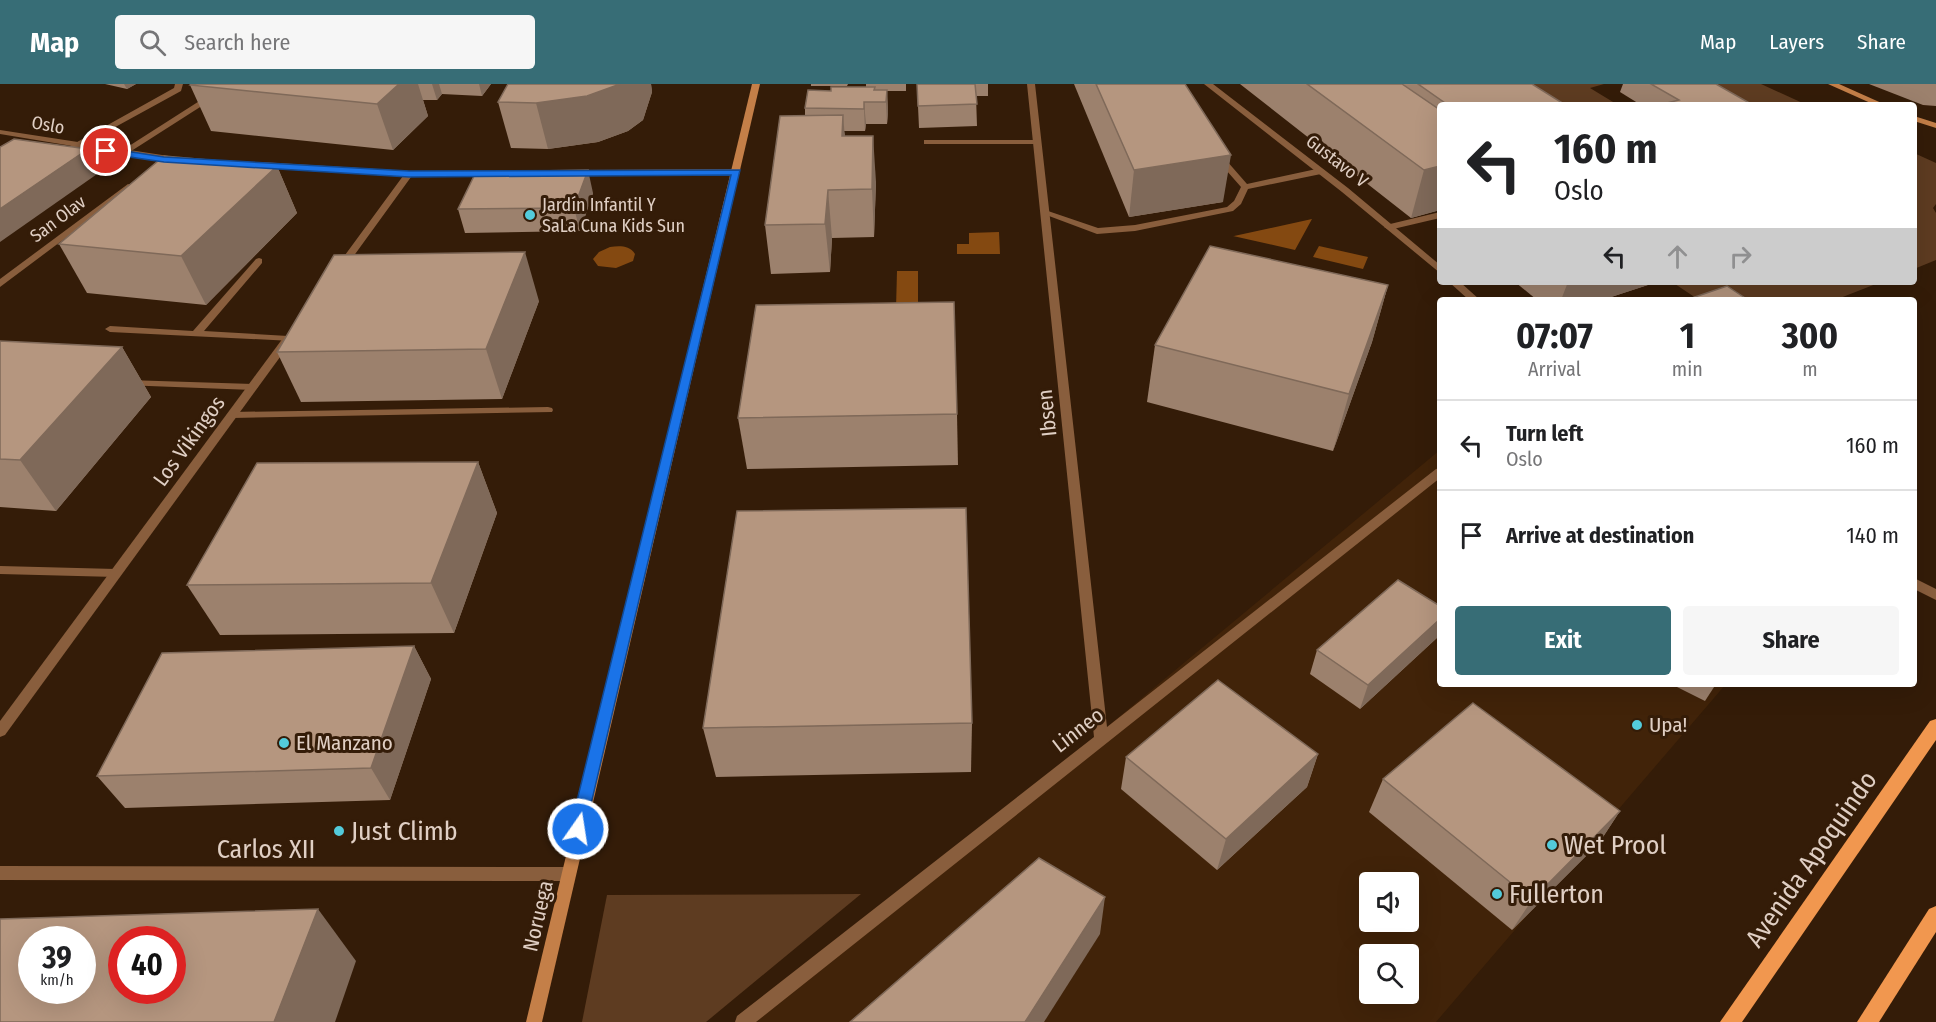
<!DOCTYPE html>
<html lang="en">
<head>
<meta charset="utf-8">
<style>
	body { margin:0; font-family:"Fira Sans Condensed",sans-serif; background:#f6f6f6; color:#202124; height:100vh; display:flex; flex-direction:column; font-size:22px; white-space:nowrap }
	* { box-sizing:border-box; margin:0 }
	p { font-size:20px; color:#757577 }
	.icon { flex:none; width:33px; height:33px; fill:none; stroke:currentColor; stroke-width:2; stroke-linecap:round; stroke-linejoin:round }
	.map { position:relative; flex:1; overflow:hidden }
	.panel { position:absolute; left:1437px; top:213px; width:480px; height:390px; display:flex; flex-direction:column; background:#fff; border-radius:6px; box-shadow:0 6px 24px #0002 }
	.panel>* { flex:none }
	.guide { position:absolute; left:1437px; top:18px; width:480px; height:183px; border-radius:6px; box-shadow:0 6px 24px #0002; background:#fff; color:#202124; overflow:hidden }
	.tools { position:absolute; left:1359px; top:788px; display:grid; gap:12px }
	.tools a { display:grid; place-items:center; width:60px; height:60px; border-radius:6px; background:#fff; box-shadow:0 6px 24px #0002; font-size:30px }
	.speed { position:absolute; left:18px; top:842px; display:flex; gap:12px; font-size:30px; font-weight:700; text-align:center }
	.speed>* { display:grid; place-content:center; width:78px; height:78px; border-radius:50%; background:#fff; box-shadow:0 6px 24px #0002; line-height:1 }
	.speed small { font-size:15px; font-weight:400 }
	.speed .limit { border:9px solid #d22; background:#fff; color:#111 }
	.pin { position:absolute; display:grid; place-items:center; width:51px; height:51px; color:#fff; margin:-26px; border:3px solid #fff; border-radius:50%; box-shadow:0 2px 6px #0007 }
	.me { position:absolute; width:66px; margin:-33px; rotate:13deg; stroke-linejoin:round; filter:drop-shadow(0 0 4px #0008) }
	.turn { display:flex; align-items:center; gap:21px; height:126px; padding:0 18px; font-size:27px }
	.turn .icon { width:78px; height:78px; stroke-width:2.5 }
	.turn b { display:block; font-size:42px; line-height:51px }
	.lanes { display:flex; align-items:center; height:57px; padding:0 18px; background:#0003; justify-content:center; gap:30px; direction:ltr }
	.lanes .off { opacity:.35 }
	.eta { display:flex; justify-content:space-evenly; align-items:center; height:102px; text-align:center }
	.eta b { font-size:36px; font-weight:700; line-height:42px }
	.primary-button { display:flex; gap:12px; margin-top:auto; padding:12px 18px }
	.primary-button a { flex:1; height:69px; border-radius:6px; background:#376d76; color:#fff; font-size:24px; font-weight:700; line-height:69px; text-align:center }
	.primary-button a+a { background:#f6f6f6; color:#202124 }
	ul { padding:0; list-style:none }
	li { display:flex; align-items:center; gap:18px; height:90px; padding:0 18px; border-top:2px solid #e0e0e0 }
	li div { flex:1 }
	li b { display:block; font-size:22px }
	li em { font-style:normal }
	header { display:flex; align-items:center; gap:36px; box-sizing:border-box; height:84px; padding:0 30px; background:#376d76; color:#fff }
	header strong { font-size:28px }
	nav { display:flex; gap:33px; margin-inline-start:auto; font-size:21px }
	.search { width:420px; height:54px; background:#f6f6f6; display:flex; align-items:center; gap:15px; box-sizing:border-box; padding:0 21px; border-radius:6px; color:#757577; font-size:22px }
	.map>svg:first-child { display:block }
	.built { fill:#412309; fill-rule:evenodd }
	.green { fill:#5e3c21 }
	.water { fill:#844911 }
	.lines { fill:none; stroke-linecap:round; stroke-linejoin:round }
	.lane { fill:#895e3d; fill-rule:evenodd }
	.street { fill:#895e3d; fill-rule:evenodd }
	.secondary { fill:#c47f48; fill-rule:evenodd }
	.primary { fill:#f1974f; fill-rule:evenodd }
	.wall { fill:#9c816d }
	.shaded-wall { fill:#7f6959 }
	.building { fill:#b5967f; stroke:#7f6959; stroke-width:1.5; fill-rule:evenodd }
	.route { fill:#1a73e8; stroke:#114b97; stroke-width:1.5 }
	.poi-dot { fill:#53cbdb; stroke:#341c08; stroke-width:2 }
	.labels { text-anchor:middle; stroke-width:6; stroke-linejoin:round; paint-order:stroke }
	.far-street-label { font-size:18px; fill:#e0cfc4; stroke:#341c08 }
	.far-poi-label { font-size:18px; fill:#e0cfc4; stroke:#341c08; text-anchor:start }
	.street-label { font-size:21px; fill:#e0cfc4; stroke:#341c08 }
	.poi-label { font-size:21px; fill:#e0cfc4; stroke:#341c08; text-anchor:start }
	.near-poi-label { font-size:26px; fill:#e0cfc4; stroke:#341c08; text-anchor:start }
	.near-street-label { font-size:26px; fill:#e0cfc4; stroke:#341c08 }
</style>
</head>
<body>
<header>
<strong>Map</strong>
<div class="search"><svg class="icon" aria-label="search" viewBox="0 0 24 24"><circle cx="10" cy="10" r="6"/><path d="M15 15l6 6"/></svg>Search here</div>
<nav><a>Map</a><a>Layers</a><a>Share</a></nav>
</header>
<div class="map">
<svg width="1936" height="938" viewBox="0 0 1936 938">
	<rect width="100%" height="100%" fill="#341c08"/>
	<path class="built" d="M1440,366V600H1726L1436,938H752ZM1370,798H1408V837H1370ZM1370,870H1408V909H1370Z"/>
	<g class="green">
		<polygon points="1457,0 1604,0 1590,4 1618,21 1528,21"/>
		<polygon points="1693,0 1761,0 1807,21 1730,21"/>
		<polygon points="1914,69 1936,79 1936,120 1933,124 1936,129 1936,176 1914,185"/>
		<polygon points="1672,198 1881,198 1835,216 1699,216"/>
		<polygon points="861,810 706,938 582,938 607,811"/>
	</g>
	<g class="water">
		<polygon points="1312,135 1295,166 1233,152 1234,152"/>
		<polygon points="999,148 1000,170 957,170 957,160 969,160 969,149"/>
		<polygon points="1319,162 1368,173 1363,185 1313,173"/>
		<path d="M610,163C619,162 629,161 635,170L633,177L616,184L598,182L593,175L599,168Z"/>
		<polygon points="897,187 918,187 918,225 896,225"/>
	</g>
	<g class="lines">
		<g class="lane">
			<polygon points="175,0 183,0 181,7 77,64 70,62 174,4"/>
			<polygon points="201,16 208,18 125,71 118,69"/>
			<polygon points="924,56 1037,56 1041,58 1037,60 924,60"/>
			<polygon points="1223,75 1226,76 1247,100 1321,84 1325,87 1321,90 1248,105 1241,120 1233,127 1135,147 1097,150 1041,129 1042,127 1048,127 1098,144 1135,141 1227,123 1234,117 1241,103 1219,78"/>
			<polygon points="1440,128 1440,134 1389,146 1384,143 1386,141"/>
			<polygon points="259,174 262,175 262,179 204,247 288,252 293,255 292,257 110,248 105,245 110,242 193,247 256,175"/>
			<polygon points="127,296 253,300 258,303 253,306 123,301 122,299 123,297"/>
			<polygon points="548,323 552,324 553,326 552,328 232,334 227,331 232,328"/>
			<polygon points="0,482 116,485 122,489 116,493 0,490"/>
		</g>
		<g class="street">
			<polygon points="1027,0 1035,0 1107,643 1436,385 1440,384 1440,394 756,938 735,938 737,932 1094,653"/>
			<polygon points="1204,0 1213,0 1348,104 1440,181 1440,189 1342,108"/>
			<polygon points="0,46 175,73 179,76 175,79 0,50"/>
			<polygon points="261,78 409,87 489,87 493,90 489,93 411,93 345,184 342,185 337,182 403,92 258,83 258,79"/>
			<polygon points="737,85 740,86 740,90 573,92 569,89 573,86"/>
			<polygon points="128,100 131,101 131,105 0,203 0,195"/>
			<polygon points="1449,198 1460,198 1480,216 1469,216"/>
			<polygon points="287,253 292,256 291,258 5,651 0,653 0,637 283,254"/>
			<polygon points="1914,494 1936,505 1936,516 1914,505"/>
			<polygon points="0,782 567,783 572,785 574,790 572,795 567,797 0,796"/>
		</g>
		<g class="secondary">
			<polygon points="752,0 760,0 542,938 526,938"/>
			<polygon points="1828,0 1839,0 1886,21 1875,21"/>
			<polygon points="1914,32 1936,39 1936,44 1914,37"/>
		</g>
		<g class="primary">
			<polygon points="1936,635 1936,656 1742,938 1720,938 1930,637"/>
			<polygon points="1936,822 1936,848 1879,938 1857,938 1929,825"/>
		</g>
	</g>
	<g class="wall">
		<polygon points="105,0 136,0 127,5"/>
		<polygon points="191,0 491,0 482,12 442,10 437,16 423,16 428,32 393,66 211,47 190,1"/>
		<polygon points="508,0 651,0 652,8 643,36 628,47 598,58 548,65 511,64 498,18"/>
		<polygon points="811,0 848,0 847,2 811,2"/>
		<polygon points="866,0 906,0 906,7 887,7 888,28 887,40 866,40 865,47 844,47 845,52 876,98 874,153 832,154 830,188 771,190 765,141 805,32 805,24 831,7 866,3"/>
		<polygon points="917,0 988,0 988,12 976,12 977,42 919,44"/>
		<polygon points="1074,0 1185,0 1223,118 1129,133"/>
		<polygon points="1240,0 1532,0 1564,20 1564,21 1440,21 1440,126 1411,134"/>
		<polygon points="1623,0 1716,0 1753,21 1641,21 1620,8"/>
		<polygon points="1869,0 1936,0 1936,22 1923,21"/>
		<polygon points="277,82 297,129 206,221 87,209 59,160"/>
		<polygon points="593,109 580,147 465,149 458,125"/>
		<polygon points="1515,198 1657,198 1602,216 1537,216"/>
		<polygon points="1388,201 1372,258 1333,367 1147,318 1155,261"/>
		<polygon points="539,217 502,315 301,318 277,268"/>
		<polygon points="0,257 122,263 151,313 56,427 0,423"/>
		<polygon points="957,330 958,381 747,385 738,334"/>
		<polygon points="478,378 497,429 454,549 220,551 187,501"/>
		<polygon points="1439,552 1360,625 1310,590 1317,566"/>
		<polygon points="414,562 431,595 390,716 125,724 97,692"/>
		<polygon points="1671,600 1716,600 1705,617"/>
		<polygon points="972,639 971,688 716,693 703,644"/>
		<polygon points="1318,670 1307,703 1217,786 1121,705 1126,673"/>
		<polygon points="1383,695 1620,727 1599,759 1512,846 1369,728"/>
	</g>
	<g class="shaded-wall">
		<polygon points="124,0 136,0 127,5"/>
		<polygon points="399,0 418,0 428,32 393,66 377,20"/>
		<polygon points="432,0 439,0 442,10 437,16"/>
		<polygon points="479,0 491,0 482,12"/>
		<polygon points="620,0 651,0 652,8 643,36 628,47 598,58 548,65 536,19"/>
		<polygon points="887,6 888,28 887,40 886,18"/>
		<polygon points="864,18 866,40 865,47 864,25"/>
		<polygon points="843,31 847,77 842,52"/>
		<polygon points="873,52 876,98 874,153 872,105"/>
		<polygon points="88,65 100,88 0,158 0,125"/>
		<polygon points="1231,71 1223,118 1129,133 1134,86"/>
		<polygon points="277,82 297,129 206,221 181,172"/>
		<polygon points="1440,82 1440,126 1411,134 1424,86"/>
		<polygon points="588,86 593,109 580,147 574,124"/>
		<polygon points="828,106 832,154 830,188 825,140"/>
		<polygon points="525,168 539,217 502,315 486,265"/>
		<polygon points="1568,198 1657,198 1602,216 1561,216"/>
		<polygon points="1388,201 1372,258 1333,367 1349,310"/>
		<polygon points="122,263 151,313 56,427 20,376"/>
		<polygon points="478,378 497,429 454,549 431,499"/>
		<polygon points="1440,535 1440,549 1439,552 1360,625 1368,601"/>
		<polygon points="414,562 431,595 390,716 371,684"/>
		<polygon points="1318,670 1307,703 1217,786 1226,755"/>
		<polygon points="1620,727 1599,759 1512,846 1532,816"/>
		<polygon points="1105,813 1100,850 1044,938 1025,938"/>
		<polygon points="318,825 356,877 335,938 274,938"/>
	</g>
	<g class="building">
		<polygon points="191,0 399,0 377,20 190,1"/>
		<polygon points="508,0 620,0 587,12 536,19 498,18"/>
		<polygon points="917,0 975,0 977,20 918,22"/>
		<polygon points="1096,0 1185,0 1231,71 1134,86"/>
		<polygon points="1307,0 1402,0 1440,26 1440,82 1424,86"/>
		<polygon points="1418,0 1532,0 1564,20 1560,21 1448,21"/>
		<polygon points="1651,0 1716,0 1753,21 1659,21 1679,16"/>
		<polygon points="831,3 875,3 874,6 887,6 886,18 864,18 864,25 805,24 808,6 831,7"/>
		<polygon points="843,31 842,52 873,52 872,105 828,106 825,140 765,141 780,32"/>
		<polygon points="14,55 88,65 0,125 0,63"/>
		<polygon points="164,72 277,82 181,172 59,160"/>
		<polygon points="588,86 574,124 458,125 476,88"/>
		<polygon points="1210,162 1388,201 1349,310 1155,261"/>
		<polygon points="525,168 486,265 277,268 334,171"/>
		<polygon points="1727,202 1748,216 1686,216"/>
		<polygon points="954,218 957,330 738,334 756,221"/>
		<polygon points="0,257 122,263 20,376 0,375"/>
		<polygon points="478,378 431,499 187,501 257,379"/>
		<polygon points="966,424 972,639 703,644 737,427"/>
		<polygon points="1398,496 1440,522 1440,535 1368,601 1317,566"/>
		<polygon points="414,562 371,684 97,692 162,569"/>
		<polygon points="1218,596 1318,670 1226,755 1126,673"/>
		<polygon points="1473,619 1620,727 1532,816 1383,695"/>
		<polygon points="1039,774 1105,813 1025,938 850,938"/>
		<path d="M318,825L274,938H0V835ZM32,855H82V906H32ZM122,855H172V906H122Z"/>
	</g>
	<polygon class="route" points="106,64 164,73 409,87 740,86 584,750 578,752 572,750 570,745 731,91 409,93 164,78 102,69 102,65"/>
	<g class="poi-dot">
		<circle cx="530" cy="131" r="6"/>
		<circle cx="1637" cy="641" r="6"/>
		<circle cx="284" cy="659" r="6"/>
		<circle cx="339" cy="747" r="6"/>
		<circle cx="1552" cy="761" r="6"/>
		<circle cx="1497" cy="810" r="6"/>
	</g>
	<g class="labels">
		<g class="far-street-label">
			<text transform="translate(48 41) rotate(10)" y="6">Oslo</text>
			<text transform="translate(1337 77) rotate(38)" y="6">Gustavo V</text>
			<text transform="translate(58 135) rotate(-37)" y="6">San Olav</text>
		</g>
		<g class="far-poi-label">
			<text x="542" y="127">Jardín Infantil Y<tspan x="542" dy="21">SaLa Cuna Kids Sun</tspan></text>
		</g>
		<g class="street-label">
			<text transform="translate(1047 329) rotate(-96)" y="7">Ibsen</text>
			<text transform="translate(189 357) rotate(-54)" y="7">Los Vikingos</text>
			<text transform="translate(1078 646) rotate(-38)" y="7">Linneo</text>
			<text transform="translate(538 832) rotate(-77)" y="7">Noruega</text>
		</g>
		<g class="poi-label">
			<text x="1649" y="648">Upa!</text>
			<text x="296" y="666">El Manzano</text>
		</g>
		<g class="near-poi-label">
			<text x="351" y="756">Just Climb</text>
			<text x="1564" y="770">Wet Prool</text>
			<text x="1509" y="819">Fullerton</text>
		</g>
		<g class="near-street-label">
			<text x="266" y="774">Carlos XII</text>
			<text transform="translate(1811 775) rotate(-55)" y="9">Avenida Apoquindo</text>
		</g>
	</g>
</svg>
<div class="tools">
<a><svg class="icon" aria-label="sound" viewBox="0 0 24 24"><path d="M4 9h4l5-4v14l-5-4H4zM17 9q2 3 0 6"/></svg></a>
<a><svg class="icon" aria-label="search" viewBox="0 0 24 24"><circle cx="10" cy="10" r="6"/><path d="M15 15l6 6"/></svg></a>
</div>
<div class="speed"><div>39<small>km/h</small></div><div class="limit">40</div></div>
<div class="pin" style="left:106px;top:67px;background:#d93025"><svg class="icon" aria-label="arrive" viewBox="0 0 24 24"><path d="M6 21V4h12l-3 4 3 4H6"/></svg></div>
<svg class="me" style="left:578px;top:745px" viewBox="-20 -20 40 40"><circle r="17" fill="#1a73e8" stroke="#fff" stroke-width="3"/><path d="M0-11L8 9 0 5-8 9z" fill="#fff"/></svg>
<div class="guide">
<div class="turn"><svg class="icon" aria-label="left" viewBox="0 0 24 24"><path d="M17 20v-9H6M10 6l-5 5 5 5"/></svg><div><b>160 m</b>Oslo</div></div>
<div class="lanes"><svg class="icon" aria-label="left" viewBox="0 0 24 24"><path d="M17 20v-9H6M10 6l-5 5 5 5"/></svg><svg class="icon off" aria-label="ahead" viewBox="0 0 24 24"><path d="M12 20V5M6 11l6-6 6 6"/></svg><svg class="icon off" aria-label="right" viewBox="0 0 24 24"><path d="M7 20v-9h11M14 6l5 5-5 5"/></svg></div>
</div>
<section class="panel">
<div class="eta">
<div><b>07:07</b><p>Arrival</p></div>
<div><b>1</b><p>min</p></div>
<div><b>300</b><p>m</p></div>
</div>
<ul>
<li><svg class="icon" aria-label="left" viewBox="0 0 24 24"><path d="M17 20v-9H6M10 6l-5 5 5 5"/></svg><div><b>Turn left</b><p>Oslo</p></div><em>160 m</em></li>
<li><svg class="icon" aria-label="arrive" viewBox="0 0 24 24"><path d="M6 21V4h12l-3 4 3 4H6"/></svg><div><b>Arrive at destination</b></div><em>140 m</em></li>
</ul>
<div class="primary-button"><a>Exit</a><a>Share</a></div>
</section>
</div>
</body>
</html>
